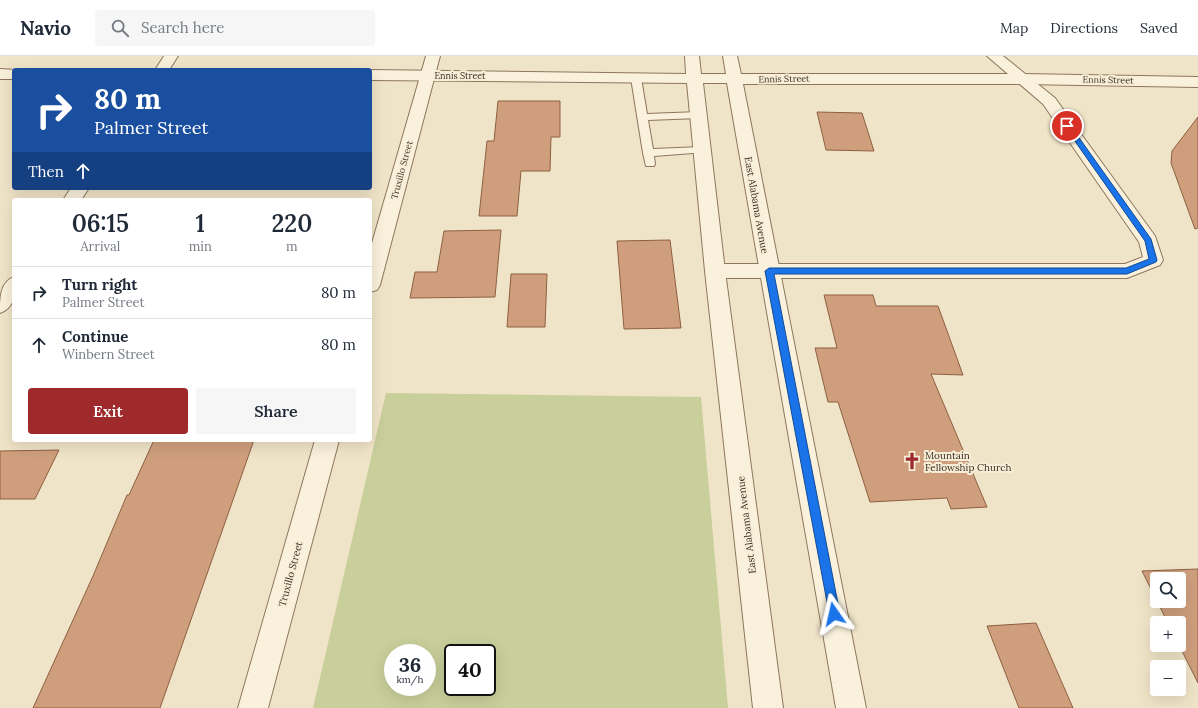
<!DOCTYPE html>
<html lang="en">
<head>
<meta charset="utf-8">
<style>
	body { margin:0; font-family:Lora,serif; background:#f6f6f7; color:#1f2937; height:100vh; display:flex; flex-direction:column; font-size:15px; white-space:nowrap }
	* { box-sizing:border-box; margin:0 }
	p { font-size:13px; color:#747a83 }
	.icon { flex:none; width:22px; height:22px; fill:none; stroke:currentColor; stroke-width:2; stroke-linecap:round; stroke-linejoin:round }
	.map { position:relative; flex:1; overflow:hidden }
	.panel { position:absolute; left:12px; top:142px; width:360px; height:244px; display:flex; flex-direction:column; background:#fff; border-radius:4px; box-shadow:0 4px 16px #0002 }
	.panel>* { flex:none }
	.top-card { position:absolute; left:12px; top:12px; width:360px; height:122px; border-radius:4px; box-shadow:0 4px 16px #0002; background:#1a4fa0; color:#fff; overflow:hidden }
	.fabs { position:absolute; left:1150px; top:516px; display:grid; gap:8px }
	.fabs a { display:grid; place-items:center; width:36px; height:36px; border-radius:4px; background:#fff; box-shadow:0 4px 16px #0002; font-size:20px }
	.speed { position:absolute; left:384px; top:588px; display:flex; gap:8px; font-size:20px; font-weight:700; text-align:center }
	.speed>* { display:grid; place-content:center; width:52px; height:52px; border-radius:50%; background:#fff; box-shadow:0 4px 16px #0002; line-height:1 }
	.speed small { font-size:10px; font-weight:400 }
	.speed .limit { border:2px solid #111; border-radius:6px; background:#fff; color:#111 }
	.pin { position:absolute; display:grid; place-items:center; width:34px; height:34px; color:#fff; margin:-17px; border:2px solid #fff; border-radius:50%; box-shadow:0 1px 4px #0007 }
	.me { position:absolute; width:44px; margin:-22px; rotate:349deg; stroke-linejoin:round; filter:drop-shadow(0 0 3px #0008) }
	.turn { display:flex; align-items:center; gap:14px; height:84px; padding:0 16px; font-size:18px }
	.turn .icon { width:52px; height:52px; stroke-width:2.5 }
	.turn b { display:block; font-size:28px; line-height:34px }
	.then { display:flex; align-items:center; height:38px; padding:0 16px; background:#0003; gap:8px; font-size:15px }
	.eta { display:flex; justify-content:space-evenly; align-items:center; height:68px; text-align:center }
	.eta b { font-size:24px; font-weight:600; line-height:28px }
	.cta { display:flex; gap:8px; margin-top:auto; padding:8px 16px }
	.cta a { flex:1; height:46px; border-radius:4px; background:#9e2a2b; color:#fff; font-size:16px; font-weight:600; line-height:46px; text-align:center }
	.cta a+a { background:#f6f6f7; color:#1f2937 }
	ul { padding:0; list-style:none }
	li { display:flex; align-items:center; gap:12px; height:52px; padding:0 16px; border-top:1px solid #e0e1e3 }
	li div { flex:1 }
	li b { display:block; font-size:15px }
	li em { font-style:normal }
	header { display:flex; align-items:center; gap:24px; box-sizing:border-box; height:56px; padding:0 20px; background:#fff; border-bottom:1px solid #e0e1e3 }
	header strong { font-size:19px }
	nav { display:flex; gap:22px; margin-inline-start:auto; font-size:14px }
	.search { width:280px; height:36px; background:#f6f6f7; display:flex; align-items:center; gap:10px; box-sizing:border-box; padding:0 14px; border-radius:4px; color:#747a83; font-size:15px }
	.map>svg:first-child { display:block }
	.green { fill:#c9cf9b; fill-rule:evenodd }
	.building { fill:#cf9f7d; stroke:#8d5f41; fill-rule:evenodd }
	.lines { fill:none; stroke-linecap:round; stroke-linejoin:round }
	.service-casing { stroke:#8d765c; stroke-width:2 }
	.minor-casing { stroke:#8d765c; stroke-width:2 }
	.tertiary-casing { stroke:#8d765c; stroke-width:2 }
	.service { fill:#faf1dc; fill-rule:evenodd }
	.minor { fill:#faf1dc; fill-rule:evenodd }
	.tertiary { fill:#faf1dc; fill-rule:evenodd }
	.route { fill:#1a73e8; stroke:#114b97 }
	.labels { text-anchor:middle; stroke-width:4; stroke-linejoin:round; paint-order:stroke }
	.far-street-label { font-size:9px; fill:#3d2e20; stroke:#f7eed8 }
	.street-label { font-size:10px; fill:#3d2e20; stroke:#f7eed8 }
	.poi-label { font-size:10px; fill:#3d2e20; stroke:#f7eed8; text-anchor:start }
</style>
</head>
<body>
<header>
<strong>Navio</strong>
<div class="search"><svg class="icon" aria-label="search" viewBox="0 0 24 24"><circle cx="10" cy="10" r="6"/><path d="M15 15l6 6"/></svg>Search here</div>
<nav><a>Map</a><a>Directions</a><a>Saved</a></nav>
</header>
<div class="map">
<svg width="1198" height="652" viewBox="0 0 1198 652">
	<rect width="100%" height="100%" fill="#f0e4c8"/>
	<path class="green" d="M386,337L701,341L728,652H313ZM393,597H427V631H393ZM453,597H487V631H453Z"/>
	<g class="building">
		<polygon points="498,45 560,45 560,81 551,81 550,115 521,115 517,160 479,160 487,85 494,85"/>
		<polygon points="817,56 862,57 874,95 826,94"/>
		<polygon points="1198,61 1198,172 1195,173 1171,107 1172,95"/>
		<polygon points="501,174 495,241 410,242 415,216 437,216 444,175"/>
		<polygon points="670,184 681,272 624,273 617,185"/>
		<polygon points="511,218 547,218 545,271 507,271"/>
		<polygon points="824,239 873,239 876,250 938,250 963,319 931,318 987,451 951,453 947,442 870,446 838,346 828,346 815,292 837,292"/>
		<polygon points="154,384 254,384 160,652 33,652 93,520 127,439 129,439"/>
		<polygon points="59,394 35,443 0,443 0,395"/>
		<path d="M1198,513V627L1179,589V567H1168L1142,515ZM1157,523H1179V545H1157Z"/>
		<polygon points="1036,567 1073,652 1019,652 987,570"/>
	</g>
	<g class="lines">
		<g class="service-casing">
			<polygon id="service" points="636,19 641,22 647,58 699,56 704,59 699,62 648,64 653,93 702,91 706,92 707,94 706,96 654,100 655,108 654,110 646,110 643,97 631,22"/>
		</g>
		<g class="minor-casing">
			<g id="minor">
				<polygon points="164,0 178,0 169,14 155,14"/>
				<polygon points="426,0 440,0 380,229 377,234 370,236 370,194"/>
				<polygon points="987,0 1003,0 1055,42 1155,180 1163,204 1160,209 1127,222 715,222 708,220 705,215 708,210 715,208 1125,208 1143,201 1139,186 1043,48"/>
				<polygon points="71,132 89,132 81,144 63,144"/>
				<path d="M14,221C14,235 17,251 0,257C0,242 0,226 14,221Z"/>
				<polygon points="315,384 339,384 268,652 238,652"/>
			</g>
		</g>
		<g class="tertiary-casing">
			<g id="tertiary">
				<polygon points="685,0 699,0 701,18 726,18 723,0 737,0 741,18 1022,18 1198,21 1198,31 1022,28 743,28 866,652 836,652 727,27 703,27 725,215 783,652 753,652 705,215 687,27 370,24 370,14 686,18"/>
				<polygon points="0,13 16,14 14,14 14,23 0,23"/>
			</g>
		</g>
		<use href="#service" class="service"/>
		<use href="#minor" class="minor"/>
		<use href="#tertiary" class="tertiary"/>
	</g>
	<polygon class="route" points="1065,69 1070,69 1151,183 1157,204 1156,206 1127,218 774,218 840,558 838,562 834,564 830,562 765,215 769,212 1126,212 1149,203 1145,185 1065,71"/>
	<defs>
		<g id="church-bare" transform="scale(1.38)"><path d="M-1.2-6h2.4v3.5h3.3v2.4h-3.3V6h-2.4V-.1h-3.3v-2.4h3.3Z" fill="#9e2a2b" stroke="#f7eed8" stroke-width="2.5" paint-order="stroke"/></g>
	</defs>
	<g fill-rule="evenodd">
		<use href="#church-bare" x="912" y="405"/>
	</g>
	<g class="labels">
		<g class="far-street-label">
			<text x="460" y="23">Ennis Street</text>
			<text transform="translate(784 23) rotate(-1)" y="3">Ennis Street</text>
			<text transform="translate(1108 24) rotate(1)" y="3">Ennis Street</text>
			<text transform="translate(402 114) rotate(-75)" y="3">Truxillo Street</text>
		</g>
		<g class="street-label">
			<text transform="translate(757 149) rotate(80)" y="4">East Alabama Avenue</text>
			<text transform="translate(746 469) rotate(-97)" y="4">East Alabama Avenue</text>
			<text transform="translate(290 518) rotate(-75)" y="4">Truxillo Street</text>
		</g>
		<g class="poi-label">
			<text x="925" y="403">Mountain<tspan x="925" dy="12">Fellowship Church</tspan></text>
		</g>
	</g>
</svg>
<div class="fabs">
<a><svg class="icon" aria-label="search" viewBox="0 0 24 24"><circle cx="10" cy="10" r="6"/><path d="M15 15l6 6"/></svg></a>
<a>+</a>
<a>−</a>
</div>
<div class="speed"><div>36<small>km/h</small></div><div class="limit">40</div></div>
<div class="pin" style="left:1067px;top:70px;background:#d93025"><svg class="icon" aria-label="arrive" viewBox="0 0 24 24"><path d="M6 21V4h12l-3 4 3 4H6"/></svg></div>
<svg class="me" style="left:834px;top:558px" viewBox="-20 -20 40 40"><path d="M0-17L14 15 0 8-14 15z" fill="#1a73e8" stroke="#fff" stroke-width="4"/></svg>
<div class="top-card">
<div class="turn"><svg class="icon" aria-label="right" viewBox="0 0 24 24"><path d="M7 20v-9h11M14 6l5 5-5 5"/></svg><div><b>80 m</b>Palmer Street</div></div>
<div class="then">Then<svg class="icon" aria-label="ahead" viewBox="0 0 24 24"><path d="M12 20V5M6 11l6-6 6 6"/></svg></div>
</div>
<section class="panel">
<div class="eta">
<div><b>06:15</b><p>Arrival</p></div>
<div><b>1</b><p>min</p></div>
<div><b>220</b><p>m</p></div>
</div>
<ul>
<li><svg class="icon" aria-label="right" viewBox="0 0 24 24"><path d="M7 20v-9h11M14 6l5 5-5 5"/></svg><div><b>Turn right</b><p>Palmer Street</p></div><em>80 m</em></li>
<li><svg class="icon" aria-label="ahead" viewBox="0 0 24 24"><path d="M12 20V5M6 11l6-6 6 6"/></svg><div><b>Continue</b><p>Winbern Street</p></div><em>80 m</em></li>
</ul>
<div class="cta"><a>Exit</a><a>Share</a></div>
</section>
</div>
</body>
</html>
